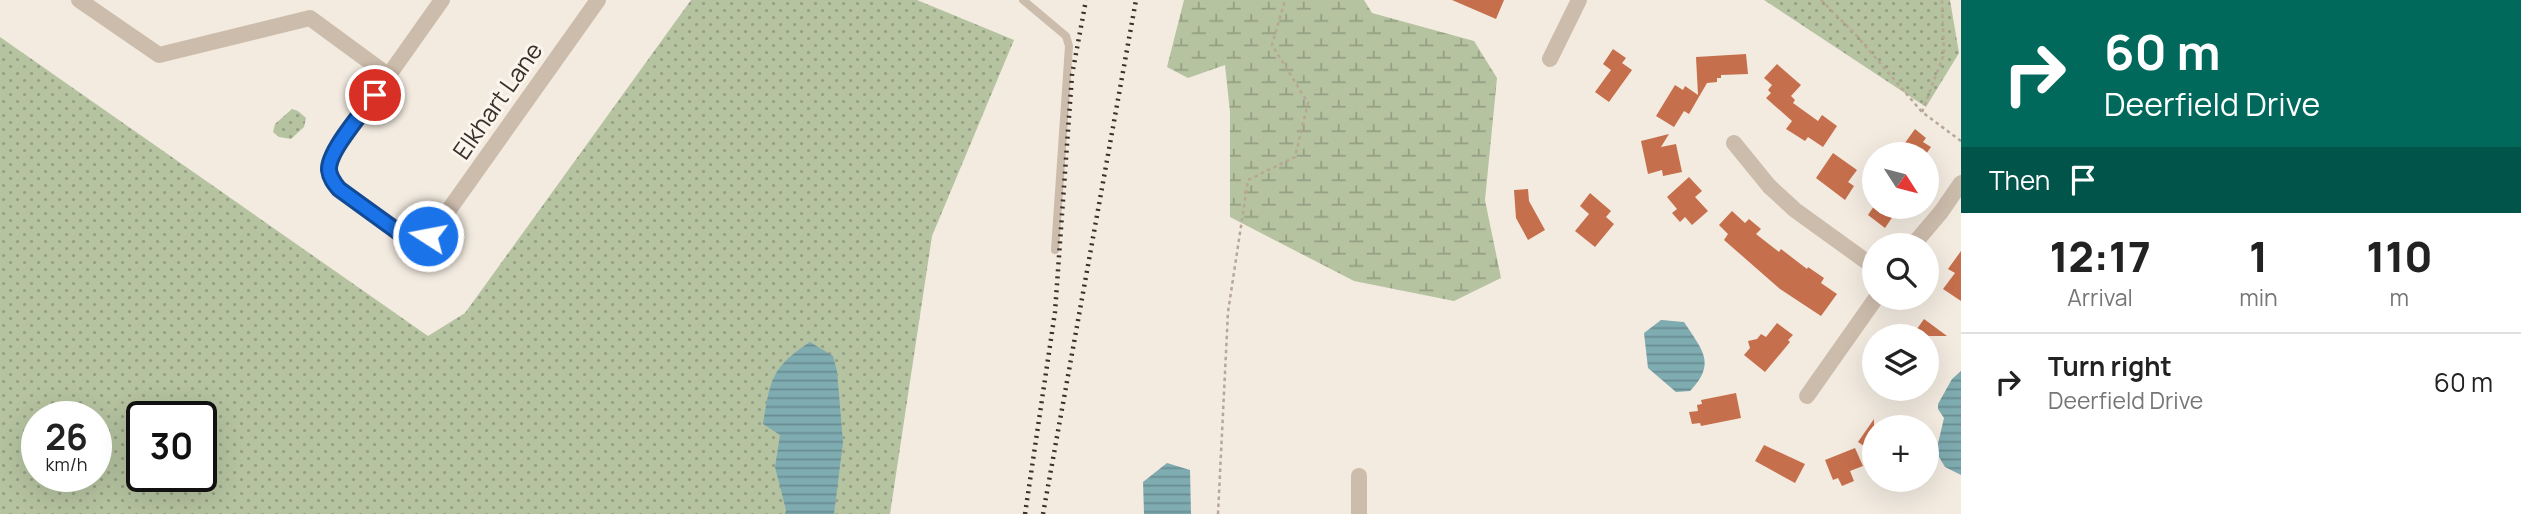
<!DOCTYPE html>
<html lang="en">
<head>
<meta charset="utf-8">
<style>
	body { margin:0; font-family:Manrope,sans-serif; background:#f6f6f6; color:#222; height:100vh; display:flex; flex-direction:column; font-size:26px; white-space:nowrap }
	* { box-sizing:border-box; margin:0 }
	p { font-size:23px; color:#767676 }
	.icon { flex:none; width:38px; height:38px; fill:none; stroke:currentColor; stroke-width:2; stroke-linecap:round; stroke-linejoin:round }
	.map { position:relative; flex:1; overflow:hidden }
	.side { display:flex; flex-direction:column; background:#fff; width:560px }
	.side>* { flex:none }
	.hud { background:#00695c; color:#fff; overflow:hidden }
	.needle { width:46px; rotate:126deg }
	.fabs { position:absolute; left:1862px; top:142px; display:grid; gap:14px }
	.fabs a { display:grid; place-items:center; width:77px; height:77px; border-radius:50%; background:#fff; box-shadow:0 7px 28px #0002; font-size:35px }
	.speed { position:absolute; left:21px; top:401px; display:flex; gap:14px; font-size:35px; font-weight:700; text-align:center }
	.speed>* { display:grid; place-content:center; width:91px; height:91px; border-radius:50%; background:#fff; box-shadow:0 7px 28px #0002; line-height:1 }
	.speed small { font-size:18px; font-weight:400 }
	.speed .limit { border:4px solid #111; border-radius:10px; background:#fff; color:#111 }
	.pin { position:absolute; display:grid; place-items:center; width:60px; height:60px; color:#fff; margin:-30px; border:4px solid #fff; border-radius:50%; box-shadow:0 2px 7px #0007 }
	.me { position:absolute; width:77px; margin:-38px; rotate:281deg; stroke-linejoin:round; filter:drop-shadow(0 0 5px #0008) }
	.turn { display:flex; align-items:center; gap:24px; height:147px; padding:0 28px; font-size:32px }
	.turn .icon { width:91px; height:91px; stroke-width:2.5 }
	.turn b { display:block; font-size:49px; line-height:60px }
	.then { display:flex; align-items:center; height:66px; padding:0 28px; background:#0003; gap:14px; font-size:26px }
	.eta { display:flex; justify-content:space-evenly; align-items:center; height:119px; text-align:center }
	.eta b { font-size:42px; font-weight:800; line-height:49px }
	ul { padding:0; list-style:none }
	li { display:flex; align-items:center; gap:21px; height:98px; padding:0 28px; border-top:2px solid #e0e0e0 }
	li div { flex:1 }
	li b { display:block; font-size:26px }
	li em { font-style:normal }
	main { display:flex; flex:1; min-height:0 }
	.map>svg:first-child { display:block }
	.green { fill:url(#green-dots); fill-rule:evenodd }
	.wetland { fill:url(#wetland-marsh) }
	.water { fill:url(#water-rules) }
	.building { fill:#c66f4c }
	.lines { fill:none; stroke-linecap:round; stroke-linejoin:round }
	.path { stroke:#b8a696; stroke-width:2.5; stroke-dasharray:3.5 3.5; stroke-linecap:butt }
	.service { stroke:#ccbcac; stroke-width:8 }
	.minor { stroke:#ccbcac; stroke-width:16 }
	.rail { stroke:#3a302b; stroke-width:4.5; stroke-dasharray:2 5; stroke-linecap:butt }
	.route-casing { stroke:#114b97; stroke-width:18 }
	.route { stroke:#1a73e8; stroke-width:12 }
	.labels { text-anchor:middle; stroke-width:6; stroke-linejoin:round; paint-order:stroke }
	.street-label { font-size:24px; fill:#3a302b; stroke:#fbf5ed }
</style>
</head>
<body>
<main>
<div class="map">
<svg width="1961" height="514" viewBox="0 0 1961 514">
	<defs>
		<pattern id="green-dots" width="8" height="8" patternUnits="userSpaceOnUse" patternTransform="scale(1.75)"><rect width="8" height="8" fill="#b5c3a0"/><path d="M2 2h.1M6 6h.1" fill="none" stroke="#949f83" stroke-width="1.8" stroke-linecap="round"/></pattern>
		<pattern id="wetland-marsh" width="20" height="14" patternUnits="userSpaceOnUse" patternTransform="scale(1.75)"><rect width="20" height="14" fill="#b5c3a0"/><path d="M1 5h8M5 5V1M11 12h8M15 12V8" fill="none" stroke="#949f83"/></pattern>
		<pattern id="water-rules" width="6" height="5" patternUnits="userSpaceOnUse" patternTransform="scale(1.75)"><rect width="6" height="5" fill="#7facb1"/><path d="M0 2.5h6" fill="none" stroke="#698c90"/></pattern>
	</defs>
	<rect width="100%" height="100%" fill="#f3ebe0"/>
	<g class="green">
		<path d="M691,0H917L1014,40L932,236L890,514H0V37L428,336L465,313ZM37,416H96V476H37ZM142,416H201V476H142Z"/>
		<polygon points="1764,0 1950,0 1959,53 1926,107"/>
		<polygon points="292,109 298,111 306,118 304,127 291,139 279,137 273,132 275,124"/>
	</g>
	<polygon class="wetland" points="1184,0 1364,0 1372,13 1474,41 1497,78 1485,200 1501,278 1454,301 1354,281 1230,217 1230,112 1225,65 1188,78 1167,67"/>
	<g class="water">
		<path d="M1661,320L1684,322C1702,350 1717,363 1690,391L1676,392L1648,368L1644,333Z"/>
		<path d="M810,342L833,356L837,371L843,442L834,514H785L786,510L775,467L780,435L763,424C770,381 771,367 810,342Z"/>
		<polygon points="1961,371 1961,475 1945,467 1936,452 1944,418 1938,409 1938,404 1952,379"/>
		<polygon points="1167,463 1190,470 1191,514 1144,514 1143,482"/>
	</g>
	<g class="building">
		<polygon points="1452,0 1504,0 1496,19"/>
		<polygon points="1613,49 1626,58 1622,63 1632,70 1609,102 1595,92 1611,70 1603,64"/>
		<polygon points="1746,54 1748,74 1721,75 1721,78 1717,78 1717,82 1707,83 1689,114 1684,111 1674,127 1656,116 1675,85 1683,90 1685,86 1698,95 1696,57"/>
		<polygon points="1777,64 1801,85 1791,96 1795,100 1793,103 1818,121 1822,115 1837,126 1823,147 1808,137 1805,141 1786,129 1792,121 1766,98 1771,93 1768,90 1772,85 1764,78"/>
		<polygon points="1915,129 1926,138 1923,142 1931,147 1926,154 1897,154"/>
		<polygon points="1669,134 1661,147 1676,144 1682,172 1663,176 1662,170 1648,174 1641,141"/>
		<polygon points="1833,153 1857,170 1848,182 1854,186 1845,200 1816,178"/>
		<polygon points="1689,177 1702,191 1695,197 1708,211 1692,225 1685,217 1680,222 1672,213 1677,209 1667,197"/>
		<polygon points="1528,189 1529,201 1545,230 1528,240 1516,218 1514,190"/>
		<polygon points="1590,193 1611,211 1606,217 1614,224 1595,247 1575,231 1589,214 1580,206"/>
		<polygon points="1874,206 1900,206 1885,228 1868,215"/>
		<polygon points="1732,211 1745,223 1749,219 1761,229 1756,234 1779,252 1781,249 1807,269 1808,267 1824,278 1821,283 1837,294 1821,316 1780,289 1724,240 1728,234 1719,225"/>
		<polygon points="1961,251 1961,301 1943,289 1955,273 1948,269"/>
		<polygon points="1924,319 1947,336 1912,336"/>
		<polygon points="1777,323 1793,335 1788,340 1790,342 1765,372 1744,355 1750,348 1748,341 1757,339 1761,334 1766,337"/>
		<polygon points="1736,393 1741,418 1701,426 1700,423 1692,424 1689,412 1698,411 1697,405 1702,404 1701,400"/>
		<polygon points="1874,419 1874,453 1858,442"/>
		<polygon points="1764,445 1805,464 1795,483 1755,461"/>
		<polygon points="1855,448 1863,466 1850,471 1854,481 1842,486 1838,478 1833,480 1825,460"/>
	</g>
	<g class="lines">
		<g class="path">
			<polyline points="1821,0 1856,35 1922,112 1961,141"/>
			<polyline points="1922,112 1944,54 1942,0"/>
			<polyline points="1218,514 1228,312 1248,180 1295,157 1308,103 1272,45 1285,0"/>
		</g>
		<polyline class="service" points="1023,0 1066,36 1069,46 1055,250"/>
		<g class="minor">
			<polyline points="79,0 159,55 310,18 389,76"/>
			<path d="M442,0L333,154C327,168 329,177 339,189L410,238L428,236L436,228L598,0"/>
			<polyline points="1550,59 1579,0"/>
			<polyline points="1734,143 1769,186 1795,210 1874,267"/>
			<polyline points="1913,245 1941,212 1961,183"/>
			<polyline points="1807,396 1876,298"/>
			<polyline points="1359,476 1359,514"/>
		</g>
		<g class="rail">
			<polyline points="1025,514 1055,312 1072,75 1086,0"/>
			<polyline points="1043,514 1136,0"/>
		</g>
	</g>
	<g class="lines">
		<g class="route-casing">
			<path id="route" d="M375,95C363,112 328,151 329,170C330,178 334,183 339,189L401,234L410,238L428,236"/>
		</g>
		<use href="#route" class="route"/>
	</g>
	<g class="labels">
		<g class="street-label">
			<text transform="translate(498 101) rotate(-55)" y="8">Elkhart Lane</text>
		</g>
	</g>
</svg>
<div class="fabs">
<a><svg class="needle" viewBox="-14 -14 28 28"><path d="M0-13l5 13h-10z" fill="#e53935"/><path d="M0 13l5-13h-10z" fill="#767676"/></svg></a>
<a><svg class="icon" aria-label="search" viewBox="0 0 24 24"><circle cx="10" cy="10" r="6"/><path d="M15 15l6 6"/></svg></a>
<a><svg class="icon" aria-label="layers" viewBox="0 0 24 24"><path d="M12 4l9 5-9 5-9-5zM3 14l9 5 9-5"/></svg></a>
<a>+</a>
</div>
<div class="speed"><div>26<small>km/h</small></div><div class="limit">30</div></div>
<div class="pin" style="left:375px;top:95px;background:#d93025"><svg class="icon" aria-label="arrive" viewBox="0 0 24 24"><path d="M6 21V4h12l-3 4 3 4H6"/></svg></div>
<svg class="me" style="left:428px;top:236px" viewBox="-20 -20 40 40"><circle r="17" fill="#1a73e8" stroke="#fff" stroke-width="3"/><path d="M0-11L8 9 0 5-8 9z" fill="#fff"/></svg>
</div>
<section class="side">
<div class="hud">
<div class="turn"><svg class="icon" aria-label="right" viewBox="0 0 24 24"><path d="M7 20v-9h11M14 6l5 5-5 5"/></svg><div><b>60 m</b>Deerfield Drive</div></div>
<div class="then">Then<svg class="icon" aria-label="arrive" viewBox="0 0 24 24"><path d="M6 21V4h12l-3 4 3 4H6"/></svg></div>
</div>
<div class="eta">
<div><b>12:17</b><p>Arrival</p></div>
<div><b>1</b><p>min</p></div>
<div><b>110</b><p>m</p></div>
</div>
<ul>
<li><svg class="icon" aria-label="right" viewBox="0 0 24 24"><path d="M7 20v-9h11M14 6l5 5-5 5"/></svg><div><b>Turn right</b><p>Deerfield Drive</p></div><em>60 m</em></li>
</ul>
</section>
</main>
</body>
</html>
